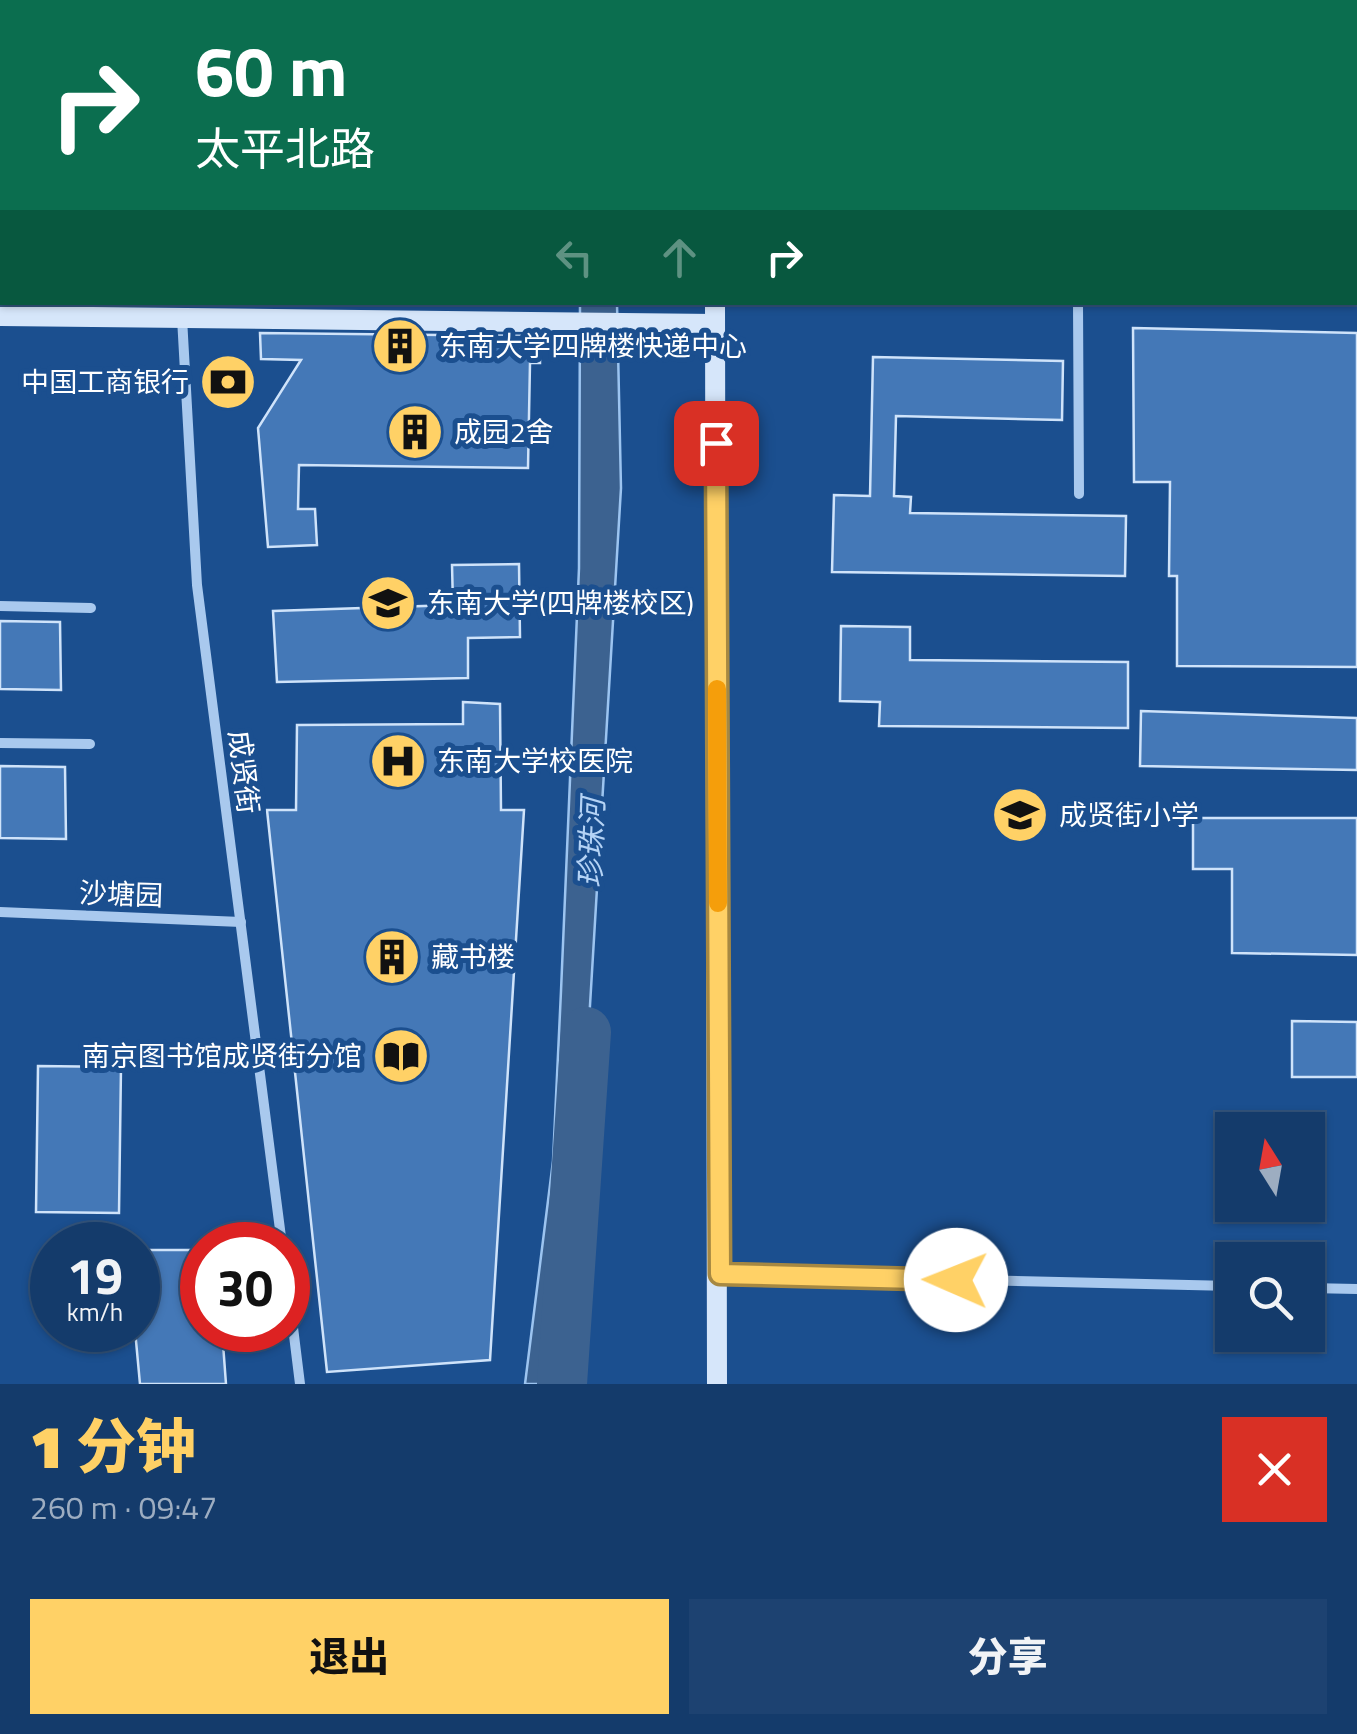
<!DOCTYPE html>
<html lang="zh">
<head>
<meta charset="utf-8">
<style>
	body { margin:0; font-family:"Titillium Web","Noto Sans SC",sans-serif; background:#1d4271; color:#f1f3f6; height:100vh; display:flex; flex-direction:column; font-size:38px; white-space:nowrap }
	* { box-sizing:border-box; margin:0 }
	p { font-size:32px; color:#9dadc1 }
	.icon { flex:none; width:55px; height:55px; fill:none; stroke:currentColor; stroke-width:2; stroke-linecap:round; stroke-linejoin:round }
	.map { position:relative; height:1384px; overflow:hidden }
	.side { display:flex; flex-direction:column; background:#143b6b; flex:1 }
	.side>* { flex:none }
	.hud { position:absolute; left:0px; top:0px; width:1358px; height:305px; box-shadow:0 2px 8px #0004,0 0 0 2px #33557e; background:#0b6e4f; color:#fff; overflow:hidden }
	.needle { width:65px; rotate:349deg }
	.tools { position:absolute; left:1215px; top:1112px; display:grid; gap:20px }
	.tools a { display:grid; place-items:center; width:110px; height:110px; border-radius:0px; background:#143b6b; box-shadow:0 2px 8px #0004,0 0 0 2px #33557e; font-size:50px }
	.speed { position:absolute; left:30px; top:1222px; display:flex; gap:20px; font-size:50px; font-weight:700; text-align:center }
	.speed>* { display:grid; place-content:center; width:130px; height:130px; border-radius:50%; background:#143b6b; box-shadow:0 2px 8px #0004,0 0 0 2px #33557e; line-height:1 }
	.speed small { font-size:25px; font-weight:400 }
	.speed .limit { border:15px solid #d22; background:#fff; color:#111 }
	.pin { position:absolute; display:grid; place-items:center; width:85px; height:85px; color:#fff; margin:-42px; border-radius:20px; box-shadow:0 5px 15px #0006 }
	.me { position:absolute; width:110px; margin:-55px; rotate:271deg; stroke-linejoin:round; filter:drop-shadow(0 0 8px #0008) }
	.turn { display:flex; align-items:center; gap:35px; height:210px; padding:0 30px; font-size:45px }
	.turn .icon { width:130px; height:130px; stroke-width:2.5 }
	.turn b { display:block; font-size:70px; line-height:85px }
	.lanes { display:flex; align-items:center; height:95px; padding:0 30px; background:#0003; justify-content:center; gap:50px; direction:ltr }
	.lanes .off { opacity:.35 }
	.round { display:grid; place-items:center; flex:none; width:105px; height:105px; border-radius:0px; background:#1d4271 }
	.head { display:flex; align-items:center; justify-content:space-between; height:170px; padding:0 30px }
	h1 { font-size:60px; font-weight:800; line-height:75px; color:#ffd166 }
	.button { display:flex; gap:20px; margin-top:auto; padding:20px 30px }
	.button a { flex:1; height:115px; border-radius:0px; background:#ffd166; color:#111; font-size:40px; font-weight:800; line-height:115px; text-align:center }
	.button a+a { background:#1d4271; color:#f1f3f6 }
	.map>svg:first-child { display:block }
	.water { fill:#3c6290; stroke:#9cc4f0; stroke-width:2.5 }
	.lines { fill:none; stroke-linecap:round; stroke-linejoin:round }
	.river { stroke:#3c6290; stroke-width:50 }
	.building { fill:#4478b7; stroke:#cfe3fa; stroke-width:2.5 }
	.path { stroke:#a9c9ee; stroke-width:5; stroke-dasharray:5 8; stroke-linecap:butt }
	.lane { stroke:#a9c9ee; stroke-width:8 }
	.street { stroke:#a9c9ee; stroke-width:10 }
	.secondary { stroke:#d6e6fa; stroke-width:20 }
	.route-casing { stroke:#a68842; stroke-width:25 }
	.route { stroke:#ffd166; stroke-width:18 }
	.slow { stroke:#f59e0b; stroke-width:18 }
	.labels { text-anchor:middle; stroke-width:10; stroke-linejoin:round; paint-order:stroke }
	.poi-label { font-size:28px; fill:#fff; stroke:#1b4f8f; text-anchor:start }
	.street-label { font-size:28px; fill:#fff; stroke:#1b4f8f }
	.water-label { font-size:30px; font-style:italic; fill:#b5d3f5; stroke:#1b4f8f }
</style>
</head>
<body>
<div class="map">
<svg width="1357" height="1384" viewBox="0 0 1357 1384">
	<rect width="100%" height="100%" fill="#1b4f8f"/>
	<polygon class="water" points="580,303 617,303 621,488 583,1122 552,1384 525,1384 553,1161 561,991 579,568"/>
	<g class="lines">
		<polyline class="river" points="562,1384 586,1032"/>
	</g>
	<g class="building">
		<polygon points="1133,328 1357,333 1357,667 1177,666 1177,576 1169,576 1170,482 1134,482"/>
		<polygon points="260,333 540,336 540,363 530,363 528,468 299,465 298,509 315,509 317,545 268,547 258,428 301,360 261,359"/>
		<polygon points="873,357 1063,361 1062,420 896,416 894,496 911,497 910,513 1126,516 1125,576 832,572 834,495 870,496"/>
		<polygon points="519,564 520,637 468,638 468,678 277,682 273,611 453,605 452,565"/>
		<polygon points="0,621 60,622 61,690 0,689"/>
		<polygon points="841,626 910,627 910,660 1128,662 1128,728 879,726 880,702 840,701"/>
		<polygon points="463,702 500,704 501,810 524,810 490,1360 327,1372 267,810 296,810 297,725 463,724"/>
		<polygon points="1141,711 1357,718 1357,770 1140,766"/>
		<polygon points="0,766 65,767 66,839 0,838"/>
		<polygon points="1193,818 1357,818 1357,955 1232,953 1232,869 1193,869"/>
		<polygon points="1292,1021 1357,1022 1357,1077 1292,1077"/>
		<polygon points="38,1066 121,1067 119,1213 36,1212"/>
		<polygon points="138,1250 202,1250 202,1330 222,1330 226,1384 140,1384 135,1330"/>
	</g>
	<g class="lines">
		<polyline class="path" points="654,2 654,0"/>
		<polyline class="lane" points="166,0 166,2"/>
		<g class="street">
			<polyline points="855,0 859,2"/>
			<polyline points="1076,0 1076,2"/>
			<polyline points="1078,302 1079,494"/>
			<polyline points="182,318 197,585 282,1245"/>
			<polyline points="0,606 91,608"/>
			<polyline points="0,743 90,744"/>
			<polyline points="0,912 241,922"/>
			<polyline points="720,1274 1232,1286"/>
			<polyline points="288,1287 300,1384"/>
			<polyline points="1308,1288 1357,1289"/>
		</g>
		<g class="secondary">
			<polyline points="720,2 720,0"/>
			<polyline points="715,302 717,1384"/>
			<polyline points="0,316 715,324"/>
		</g>
	</g>
	<g class="lines">
		<g class="route-casing">
			<polyline id="route" points="716,443 720,1274 956,1280"/>
		</g>
		<use href="#route" class="route"/>
		<polyline class="slow" points="717,689 718,903"/>
	</g>
	<defs>
		<g id="building-disc" transform="scale(2.875)"><circle r="9.5" fill="#ffd166" stroke="#1b4f8f"/><path d="M-4-6H4V6H1V3H-1V6H-4ZM-2.5-4.3h1.7v1.8h-1.7ZM.8-4.3h1.7v1.8H.8ZM-2.5-1h1.7V.8h-1.7ZM.8-1h1.7V.8H.8Z" fill="#111"/></g>
		<g id="bank-disc" transform="scale(2.875)"><circle r="9.5" fill="#ffd166" stroke="#1b4f8f"/><path d="M-6-4H6V4H-6ZM0-2.3a2.3 2.3 0 1 0 0 4.6a2.3 2.3 0 1 0 0-4.6Z" fill="#111"/></g>
		<g id="university-disc" transform="scale(2.875)"><circle r="9.5" fill="#ffd166" stroke="#1b4f8f"/><path d="M0-5L7-2L0 1L-7-2ZM-4 1L0 2.5L4 1V4Q0 6-4 4Z" fill="#111"/></g>
		<g id="hospital-disc" transform="scale(2.875)"><circle r="9.5" fill="#ffd166" stroke="#1b4f8f"/><path d="M-5-5h3v3.5h4V-5h3V5h-3V1.5h-4V5h-3Z" fill="#111"/></g>
		<g id="school-disc" transform="scale(2.875)"><circle r="9.5" fill="#ffd166" stroke="#1b4f8f"/><path d="M0-5L7-2L0 1L-7-2ZM-4 1L0 2.5L4 1V4Q0 6-4 4Z" fill="#111"/></g>
		<g id="library-disc" transform="scale(2.875)"><circle r="9.5" fill="#ffd166" stroke="#1b4f8f"/><path d="M-6-4Q-3-5.5-.7-3.5V5Q-3 3-6 4ZM6-4Q3-5.5 .7-3.5V5Q3 3 6 4Z" fill="#111"/></g>
	</defs>
	<g fill-rule="evenodd">
		<use href="#building-disc" x="400" y="346"/>
		<use href="#bank-disc" x="228" y="382"/>
		<use href="#building-disc" x="415" y="432"/>
		<use href="#university-disc" x="388" y="603"/>
		<use href="#hospital-disc" x="398" y="761"/>
		<use href="#school-disc" x="1020" y="815"/>
		<use href="#building-disc" x="392" y="957"/>
		<use href="#library-disc" x="401" y="1056"/>
	</g>
	<g class="labels">
		<g class="poi-label">
			<text x="439" y="356">东南大学四牌楼快递中心</text>
			<text x="189" y="392" text-anchor="end">中国工商银行</text>
			<text x="454" y="442">成园2舍</text>
			<text x="427" y="613">东南大学(四牌楼校区)</text>
			<text x="437" y="771">东南大学校医院</text>
			<text x="1059" y="825">成贤街小学</text>
			<text x="431" y="967">藏书楼</text>
			<text x="362" y="1066" text-anchor="end">南京图书馆成贤街分馆</text>
		</g>
		<g class="street-label">
			<text transform="translate(244 772) rotate(83)" y="10">成贤街</text>
			<text transform="translate(121 894) rotate(2)" y="10">沙塘园</text>
		</g>
		<g class="water-label">
			<text transform="translate(592 843) rotate(-88)" y="10">珍珠河</text>
		</g>
	</g>
</svg>
<div class="tools">
<a><svg class="needle" viewBox="-14 -14 28 28"><path d="M0-13l5 13h-10z" fill="#e53935"/><path d="M0 13l5-13h-10z" fill="#9dadc1"/></svg></a>
<a><svg class="icon" aria-label="search" viewBox="0 0 24 24"><circle cx="10" cy="10" r="6"/><path d="M15 15l6 6"/></svg></a>
</div>
<div class="speed"><div>19<small>km/h</small></div><div class="limit">30</div></div>
<div class="pin" style="left:716px;top:443px;background:#d93025"><svg class="icon" aria-label="arrive" viewBox="0 0 24 24"><path d="M6 21V4h12l-3 4 3 4H6"/></svg></div>
<svg class="me" style="left:956px;top:1280px" viewBox="-20 -20 40 40"><circle r="19" fill="#fff"/><path d="M0-13L10 11 0 6-10 11z" fill="#ffd166"/></svg>
<div class="hud">
<div class="turn"><svg class="icon" aria-label="right" viewBox="0 0 24 24"><path d="M7 20v-9h11M14 6l5 5-5 5"/></svg><div><b>60 m</b>太平北路</div></div>
<div class="lanes"><svg class="icon off" aria-label="left" viewBox="0 0 24 24"><path d="M17 20v-9H6M10 6l-5 5 5 5"/></svg><svg class="icon off" aria-label="ahead" viewBox="0 0 24 24"><path d="M12 20V5M6 11l6-6 6 6"/></svg><svg class="icon" aria-label="right" viewBox="0 0 24 24"><path d="M7 20v-9h11M14 6l5 5-5 5"/></svg></div>
</div>
</div>
<section class="side">
<div class="head"><div><h1>1 分钟</h1><p>260 m · 09:47</p></div><a class="round" style="background:#d93025;color:#fff"><svg class="icon" aria-label="close" viewBox="0 0 24 24"><path d="M6 6l12 12M18 6L6 18"/></svg></a></div>
<div class="button"><a>退出</a><a>分享</a></div>
</section>
</body>
</html>
